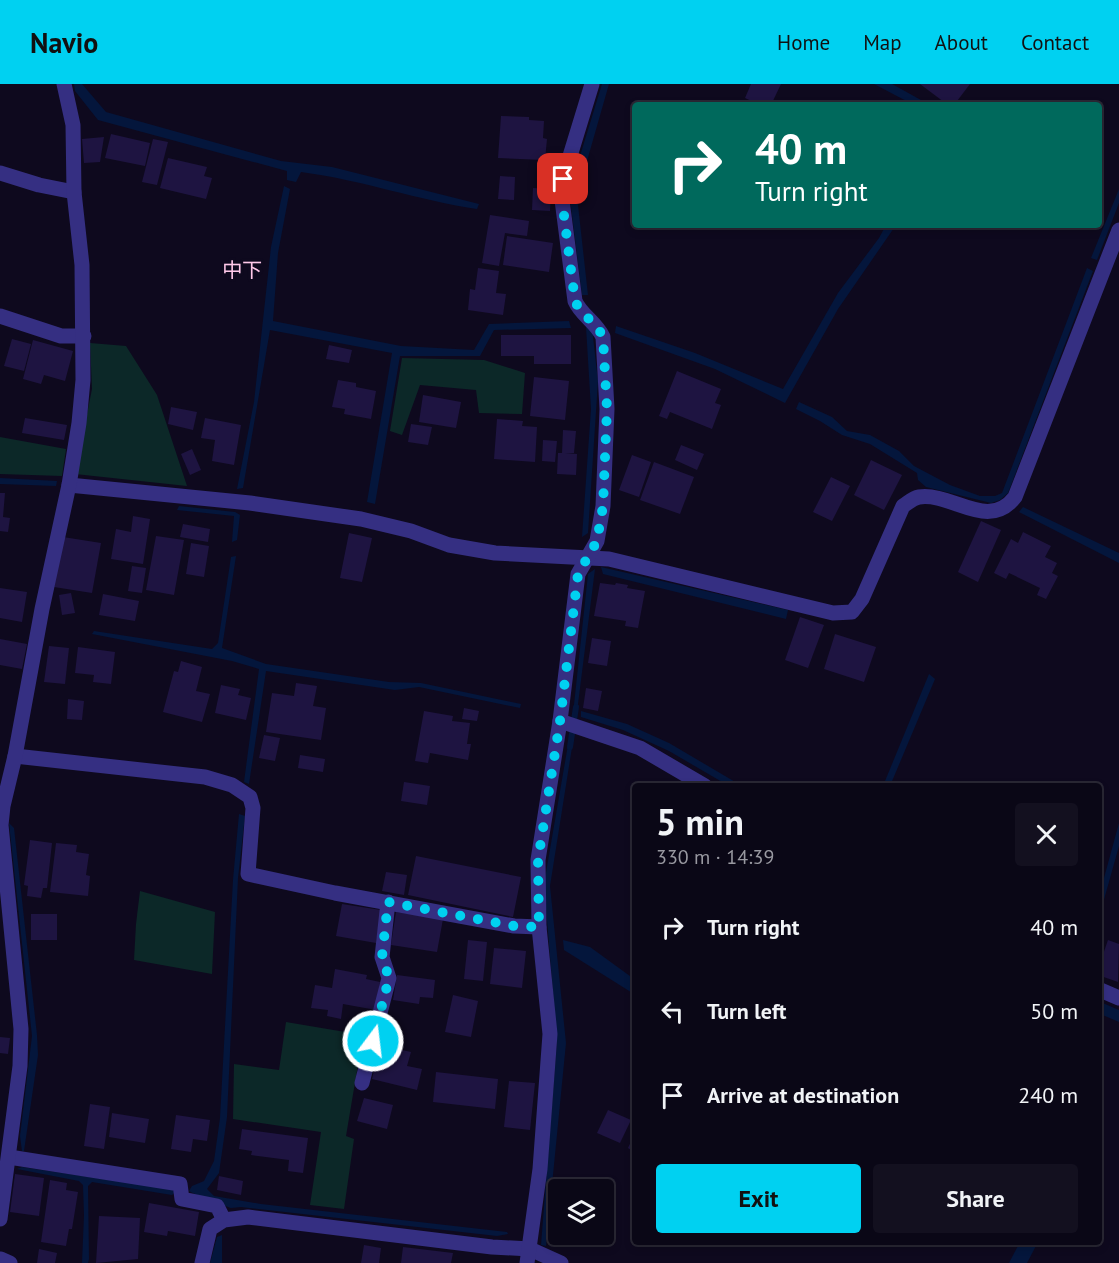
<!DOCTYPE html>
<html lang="en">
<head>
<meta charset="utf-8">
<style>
	body { margin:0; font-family:"PT Sans","Noto Sans JP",sans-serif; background:#13101f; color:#f1f3f6; height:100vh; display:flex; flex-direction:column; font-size:22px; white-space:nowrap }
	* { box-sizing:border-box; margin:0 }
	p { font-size:20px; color:#9999a1 }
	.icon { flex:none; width:33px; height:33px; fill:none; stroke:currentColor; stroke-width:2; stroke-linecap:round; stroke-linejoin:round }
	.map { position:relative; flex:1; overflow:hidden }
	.sheet { position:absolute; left:632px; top:699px; width:470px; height:462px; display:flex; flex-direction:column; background:#0a0716; border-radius:6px; box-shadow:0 3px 9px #0003,0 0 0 2px #2a2835 }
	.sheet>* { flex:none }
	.hud { position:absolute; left:632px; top:18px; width:470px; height:126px; border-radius:6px; box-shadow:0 3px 9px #0003,0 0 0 2px #2a2835; background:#00695c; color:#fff; overflow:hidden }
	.controls { position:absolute; left:548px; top:1095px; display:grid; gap:12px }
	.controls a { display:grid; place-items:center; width:66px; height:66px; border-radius:6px; background:#0a0716; box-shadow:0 3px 9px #0003,0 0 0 2px #2a2835; font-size:30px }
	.pin { position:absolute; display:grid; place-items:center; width:51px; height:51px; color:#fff; margin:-26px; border-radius:12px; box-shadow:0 3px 9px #0006 }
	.me { position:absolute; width:66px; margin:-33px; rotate:15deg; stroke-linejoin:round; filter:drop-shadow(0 0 4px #0008) }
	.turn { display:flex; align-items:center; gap:21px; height:126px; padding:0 24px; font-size:27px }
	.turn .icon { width:78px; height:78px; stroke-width:2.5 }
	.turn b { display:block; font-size:42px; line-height:51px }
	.round { display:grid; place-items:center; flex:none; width:63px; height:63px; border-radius:6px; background:#13101f }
	.headline { display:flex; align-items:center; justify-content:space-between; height:102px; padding:0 24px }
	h1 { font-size:36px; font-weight:600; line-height:45px }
	.cta { display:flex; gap:12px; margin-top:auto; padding:12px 24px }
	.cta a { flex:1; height:69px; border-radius:6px; background:#00d1f1; color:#111; font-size:24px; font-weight:600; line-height:69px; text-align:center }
	.cta a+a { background:#13101f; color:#f1f3f6 }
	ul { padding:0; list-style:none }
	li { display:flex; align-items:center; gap:18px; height:84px; padding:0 24px }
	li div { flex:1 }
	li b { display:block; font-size:22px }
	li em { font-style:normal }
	header { display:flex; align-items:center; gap:36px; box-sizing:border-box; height:84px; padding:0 30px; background:#00d1f1; color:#111 }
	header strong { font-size:28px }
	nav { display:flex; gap:33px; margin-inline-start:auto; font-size:21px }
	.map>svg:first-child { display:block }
	.green { fill:#0c2828 }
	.water { fill:#04163c }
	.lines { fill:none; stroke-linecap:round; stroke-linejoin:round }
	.stream { stroke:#04163c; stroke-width:6 }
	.building { fill:#1e1441 }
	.street { stroke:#352f82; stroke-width:15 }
	.route { stroke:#00d1f1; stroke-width:10; stroke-dasharray:0 18 }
	.labels { text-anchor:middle; stroke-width:6; stroke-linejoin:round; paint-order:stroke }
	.neighbourhood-label { font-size:20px; fill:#ffc8e9; stroke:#0e091e }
</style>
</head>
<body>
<header>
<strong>Navio</strong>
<nav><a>Home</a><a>Map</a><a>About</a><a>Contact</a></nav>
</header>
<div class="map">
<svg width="1119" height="1179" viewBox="0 0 1119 1179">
	<rect width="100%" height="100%" fill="#0e091e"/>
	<g class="green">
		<polygon points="90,259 126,262 157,311 187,402 75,390 92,305"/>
		<polygon points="402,274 484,276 525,289 522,330 479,329 476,306 420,301 402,351 390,347"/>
		<polygon points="0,353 66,365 62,392 0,390"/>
		<polygon points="140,807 215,828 212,890 134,876 136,840"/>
		<polygon points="286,938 363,951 346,1052 354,1055 344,1125 310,1121 321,1048 233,1035 234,980 279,986"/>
	</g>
	<g class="water">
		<path d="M74,0H82L106,28L281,77L332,83L479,120L477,125C417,116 362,96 301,88L296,98L287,96V87L98,36L75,7Z"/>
		<polygon points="602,0 609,0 577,112 588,211 582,211 570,115 573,95"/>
		<polygon points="874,0 892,0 930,21 914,21"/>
		<polygon points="284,102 290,105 278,169 273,237 401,262 474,266 489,240 569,237 571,244 494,246 480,272 400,272 375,420 367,418 392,269 270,246 243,404 237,405 254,318 271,163"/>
		<polygon points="1119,105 1119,119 1097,176 1091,174"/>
		<polygon points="886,141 896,141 838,225 785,319 715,285 615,249 616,242 695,269 783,305 838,209 879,154"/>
		<polygon points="1087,184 1093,187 1008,409 1000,416 991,419 926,403 918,396 917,389 870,360 842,351 820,337 796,325 799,318 832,333 847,347 870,351 899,367 914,382 950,401 980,412 995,412 1002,409"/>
		<polygon points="586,243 592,244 598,297 588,449 582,453 591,325"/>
		<polygon points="0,394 57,397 56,402 0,400"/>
		<polygon points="179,422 235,428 240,431 237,456 232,458 234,432 177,426"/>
		<polygon points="1023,423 1119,469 1119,479 1019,428"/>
		<polygon points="236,472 222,564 266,580 389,598 421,599 521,620 520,624 419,603 395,606 266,587 249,700 244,698 259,585 232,577 92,550 94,547 212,565 218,559 231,473"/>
		<polygon points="601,483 788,526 786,535 603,490"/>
		<polygon points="595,485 577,628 577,631 573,630 588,490"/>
		<polygon points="929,590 935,595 890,702 883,702"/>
		<polygon points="581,627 627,640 669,659 742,702 729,702 669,667 623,646 581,633"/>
		<polygon points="569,655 573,657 550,802 566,959 546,1162 541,1161 557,957 544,800"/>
		<path d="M239,730L245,732L238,794L227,1033L219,1089L207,1105L214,1112L261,1120L507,1148L508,1150L497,1152L241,1123C238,1123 234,1124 231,1124C228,1123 191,1109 189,1107L192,1102L204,1097L214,1077L220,1034L233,796Z"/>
		<polygon points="9,739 14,744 37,951 38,971 24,1067 22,1067 20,1052 32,952"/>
		<polygon points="1119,739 1119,762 1098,837 1098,816"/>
		<polygon points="563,856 590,863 634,895 634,910 564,866"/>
		<polygon points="1098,917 1119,926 1119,938 1098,929"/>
		<polygon points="22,1083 171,1105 175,1108 172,1111 92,1098 88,1102 89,1175 88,1179 82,1179 84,1131 83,1101 79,1097 17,1085"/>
		<polygon points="222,1151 222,1179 210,1179 217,1153"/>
		<polygon points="1020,1158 1038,1158 1027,1179 1009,1179"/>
	</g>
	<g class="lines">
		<polyline class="stream" points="570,663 576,623"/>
	</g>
	<g class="building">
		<polygon points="751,0 781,0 771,21 760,21 745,14"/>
		<polygon points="920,0 970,0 954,21 948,21"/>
		<polygon points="501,32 529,33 529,36 544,37 543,54 547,55 545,76 498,74"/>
		<polygon points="111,50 150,59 145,82 105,74"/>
		<polygon points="104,53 100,78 84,79 82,55"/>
		<polygon points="153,55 168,58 157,101 142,98"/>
		<polygon points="168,74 207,83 204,92 212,94 206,115 160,104"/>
		<polygon points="500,92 515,93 514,116 498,115"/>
		<polygon points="533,104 551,105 550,127 532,126"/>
		<polygon points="490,131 529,137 527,152 505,149 499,182 482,179"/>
		<polygon points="507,152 553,159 549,188 503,181"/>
		<polygon points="478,184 499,187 496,209 506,210 503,231 468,226 470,205 475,206"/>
		<polygon points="501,251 571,251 571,280 534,280 534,272 501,272"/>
		<polygon points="12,255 31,260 24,287 4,282"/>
		<polygon points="33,256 73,267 65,297 44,291 41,300 23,295"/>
		<polygon points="329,261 352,266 349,279 326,275"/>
		<polygon points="677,287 721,305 715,319 721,321 712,345 670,328 667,335 659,332"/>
		<polygon points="534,293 569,297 565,336 530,332"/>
		<polygon points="338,296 356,299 356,303 376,307 371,335 344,330 345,325 332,323"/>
		<polygon points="423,311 461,318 456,344 419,338"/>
		<polygon points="171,323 197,328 193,346 168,340"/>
		<polygon points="25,334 67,341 64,356 22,349"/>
		<polygon points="205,334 241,341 234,381 212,377 215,356 201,354"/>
		<polygon points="497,335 523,337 522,342 537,343 535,378 494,375"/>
		<polygon points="411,340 432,343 428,361 408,358"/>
		<polygon points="563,346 576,347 574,369 565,369 577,370 576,391 557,390 558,369 562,369"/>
		<polygon points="543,356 557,357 555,378 542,377"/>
		<polygon points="681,361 704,370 697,386 675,376"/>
		<polygon points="192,365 201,386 190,391 181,370"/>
		<polygon points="632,371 651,378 639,413 619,406"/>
		<polygon points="871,376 902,391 884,426 854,411"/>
		<polygon points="654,378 694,393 680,430 640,416"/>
		<polygon points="831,393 850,402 832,437 813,428"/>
		<polygon points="0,409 5,409 3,433 10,434 8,448 0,447"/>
		<polygon points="133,432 150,435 143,480 111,475 116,445 131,448"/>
		<polygon points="981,437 1001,446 978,498 958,488"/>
		<polygon points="183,440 210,445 208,458 180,453"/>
		<polygon points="1023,448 1051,462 1045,473 1057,479 1052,489 1058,492 1046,515 1037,511 1040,504 1009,489 1006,495 994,489 1011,455 1018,459"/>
		<polygon points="349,449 372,454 362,498 340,494"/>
		<polygon points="156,452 184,456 174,511 146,506"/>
		<polygon points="63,453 101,459 92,509 54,503"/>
		<polygon points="191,459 209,462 204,493 186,490"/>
		<polygon points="132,482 146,484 142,509 128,507"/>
		<polygon points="600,499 615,501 616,499 628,501 627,504 645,507 638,544 625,542 626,537 594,532"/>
		<polygon points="0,504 27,508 22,538 0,534"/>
		<polygon points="71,509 75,529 62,531 59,511"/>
		<polygon points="103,510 139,517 135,537 99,531"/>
		<polygon points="800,533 824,541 808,584 785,576"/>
		<polygon points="835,550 876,563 864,598 824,585"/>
		<polygon points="592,554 611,557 607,582 588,579"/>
		<polygon points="0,555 27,560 22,585 0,581"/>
		<polygon points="49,562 69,564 65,600 44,598"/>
		<polygon points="78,563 115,568 111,600 93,598 94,591 75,589"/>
		<polygon points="181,577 202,583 196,607 210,610 202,638 163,628 174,587 178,588"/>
		<polygon points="296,599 317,602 313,622 326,624 321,656 266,648 272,609 294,612"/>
		<polygon points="221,601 240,605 238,611 251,614 246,636 215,629"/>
		<polygon points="586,604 602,607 598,627 583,624"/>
		<polygon points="68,615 84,617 82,636 67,635"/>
		<polygon points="464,624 479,627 477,637 462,635"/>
		<polygon points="424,627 453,632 452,637 470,639 467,660 471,660 468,676 430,669 428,679 415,677"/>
		<polygon points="264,651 280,654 275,677 259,674"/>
		<polygon points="300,671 325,675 323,688 298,684"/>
		<polygon points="404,698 430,702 427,721 401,717"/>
		<polygon points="30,756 52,759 47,804 43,804 41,814 27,812 28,802 24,801"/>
		<polygon points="56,759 77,761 76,768 89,770 86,791 90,792 88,812 50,808"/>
		<polygon points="416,772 521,793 513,833 408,811"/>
		<polygon points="386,788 407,791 404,811 382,807"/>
		<polygon points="342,820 381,826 376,859 336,852"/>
		<polygon points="396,828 443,835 437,868 391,861"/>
		<rect x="31" y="830" width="26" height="26"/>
		<polygon points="468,856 487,858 483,897 464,895"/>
		<polygon points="1108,856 1119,860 1118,898 1098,891 1098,885"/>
		<polygon points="494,864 526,867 522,904 490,900"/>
		<polygon points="335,885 367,891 366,895 380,898 376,926 343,920 341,935 327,932 328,926 311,924 315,901 332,904"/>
		<polygon points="397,891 435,896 433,914 420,913 419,920 393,916"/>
		<polygon points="453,911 478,917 471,953 445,948"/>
		<polygon points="0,953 10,954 8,970 0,969"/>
		<polygon points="380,961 411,968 407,982 422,985 417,1006 372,995"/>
		<polygon points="436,988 498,995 495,1025 433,1018"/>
		<polygon points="509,997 535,999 530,1046 504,1043"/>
		<polygon points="364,1014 393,1021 387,1045 357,1037"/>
		<polygon points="90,1020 110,1023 104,1065 84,1062"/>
		<polygon points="608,1026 631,1036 620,1059 597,1049"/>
		<polygon points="112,1029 149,1035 145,1059 109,1053"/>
		<polygon points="176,1031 210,1036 207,1057 193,1055 191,1068 171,1065"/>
		<polygon points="242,1045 308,1054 303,1089 288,1087 289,1076 251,1071 252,1067 239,1065"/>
		<polygon points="634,1051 634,1068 628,1064"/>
		<polygon points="15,1090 44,1094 39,1132 10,1128"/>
		<polygon points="219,1092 243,1097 241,1111 217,1106"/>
		<polygon points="50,1096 67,1099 66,1106 78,1108 72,1145 69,1145 66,1162 41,1158"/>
		<polygon points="149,1119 199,1128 195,1152 168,1147 167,1152 144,1148"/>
		<polygon points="99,1132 140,1134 138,1175 96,1179"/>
		<polygon points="364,1161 381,1164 379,1179 361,1179"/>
		<polygon points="403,1163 453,1169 451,1179 401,1179"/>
		<polygon points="39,1165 57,1169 55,1179 37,1179"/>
	</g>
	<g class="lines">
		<g class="street">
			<polyline points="0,89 39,101 74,108"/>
			<polyline points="0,232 61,252 84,252"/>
			<path d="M69,401L250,419L361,435L411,447L449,461L495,469L609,475L833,529L852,528L862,515L903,422C908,419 913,414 919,413C952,408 988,448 1015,413L1119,146"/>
			<polyline points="560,637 640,664 705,702"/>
			<polyline points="15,672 205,693 232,701 250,713 253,724 248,790 335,809 514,842 539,843"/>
			<polyline points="1098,905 1119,914"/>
			<polyline points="362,999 389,894 382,873 388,818"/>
			<polyline points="9,1073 180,1100 182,1115 217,1122 224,1136"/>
			<polyline points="0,1135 20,982 21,945 1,741 3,722 15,672 42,525 69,401 79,339 83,296 82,181 74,108 73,41 64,0"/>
			<polyline points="1,1175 10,1179"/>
			<polyline points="202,1179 210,1145 224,1136 248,1133 492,1163 530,1165 561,1179"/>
			<path d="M527,1179L540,1085L550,950L539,843L538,776L560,637L578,490L597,457L603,422L607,325L603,253C596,238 581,231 575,217L562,116L563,95L592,0"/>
		</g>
	</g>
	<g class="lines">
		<path class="route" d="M373,957L389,894L382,873L388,818L514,842L539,843L538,776L560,637L578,490L597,457L603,422L607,325L603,253C596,238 581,231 575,217L562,116L563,95"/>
	</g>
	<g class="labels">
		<g class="neighbourhood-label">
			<text x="242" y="193">中下</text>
		</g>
	</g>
</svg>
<div class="controls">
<a><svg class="icon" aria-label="layers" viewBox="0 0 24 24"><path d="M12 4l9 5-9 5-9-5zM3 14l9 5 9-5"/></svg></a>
</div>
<div class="pin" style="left:563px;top:95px;background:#d93025"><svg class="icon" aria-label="arrive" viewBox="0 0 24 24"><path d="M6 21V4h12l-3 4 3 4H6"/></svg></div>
<svg class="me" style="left:373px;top:957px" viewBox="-20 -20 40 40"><circle r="17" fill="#00d1f1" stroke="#fff" stroke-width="3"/><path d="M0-11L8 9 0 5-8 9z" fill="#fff"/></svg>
<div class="hud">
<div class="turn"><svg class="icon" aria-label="right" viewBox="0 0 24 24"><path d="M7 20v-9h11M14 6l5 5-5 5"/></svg><div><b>40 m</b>Turn right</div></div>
</div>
<section class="sheet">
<div class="headline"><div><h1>5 min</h1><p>330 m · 14:39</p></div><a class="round"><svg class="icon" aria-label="close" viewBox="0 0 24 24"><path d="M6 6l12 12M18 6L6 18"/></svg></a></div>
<ul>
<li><svg class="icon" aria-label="right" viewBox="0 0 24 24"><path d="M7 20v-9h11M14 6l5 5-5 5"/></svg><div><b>Turn right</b></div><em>40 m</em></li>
<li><svg class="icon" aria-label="left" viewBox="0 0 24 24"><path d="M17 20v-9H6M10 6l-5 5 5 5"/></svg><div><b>Turn left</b></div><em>50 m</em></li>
<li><svg class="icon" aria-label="arrive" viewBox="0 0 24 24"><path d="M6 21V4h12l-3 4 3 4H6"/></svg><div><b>Arrive at destination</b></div><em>240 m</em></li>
</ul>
<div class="cta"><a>Exit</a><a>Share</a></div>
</section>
</div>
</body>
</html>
